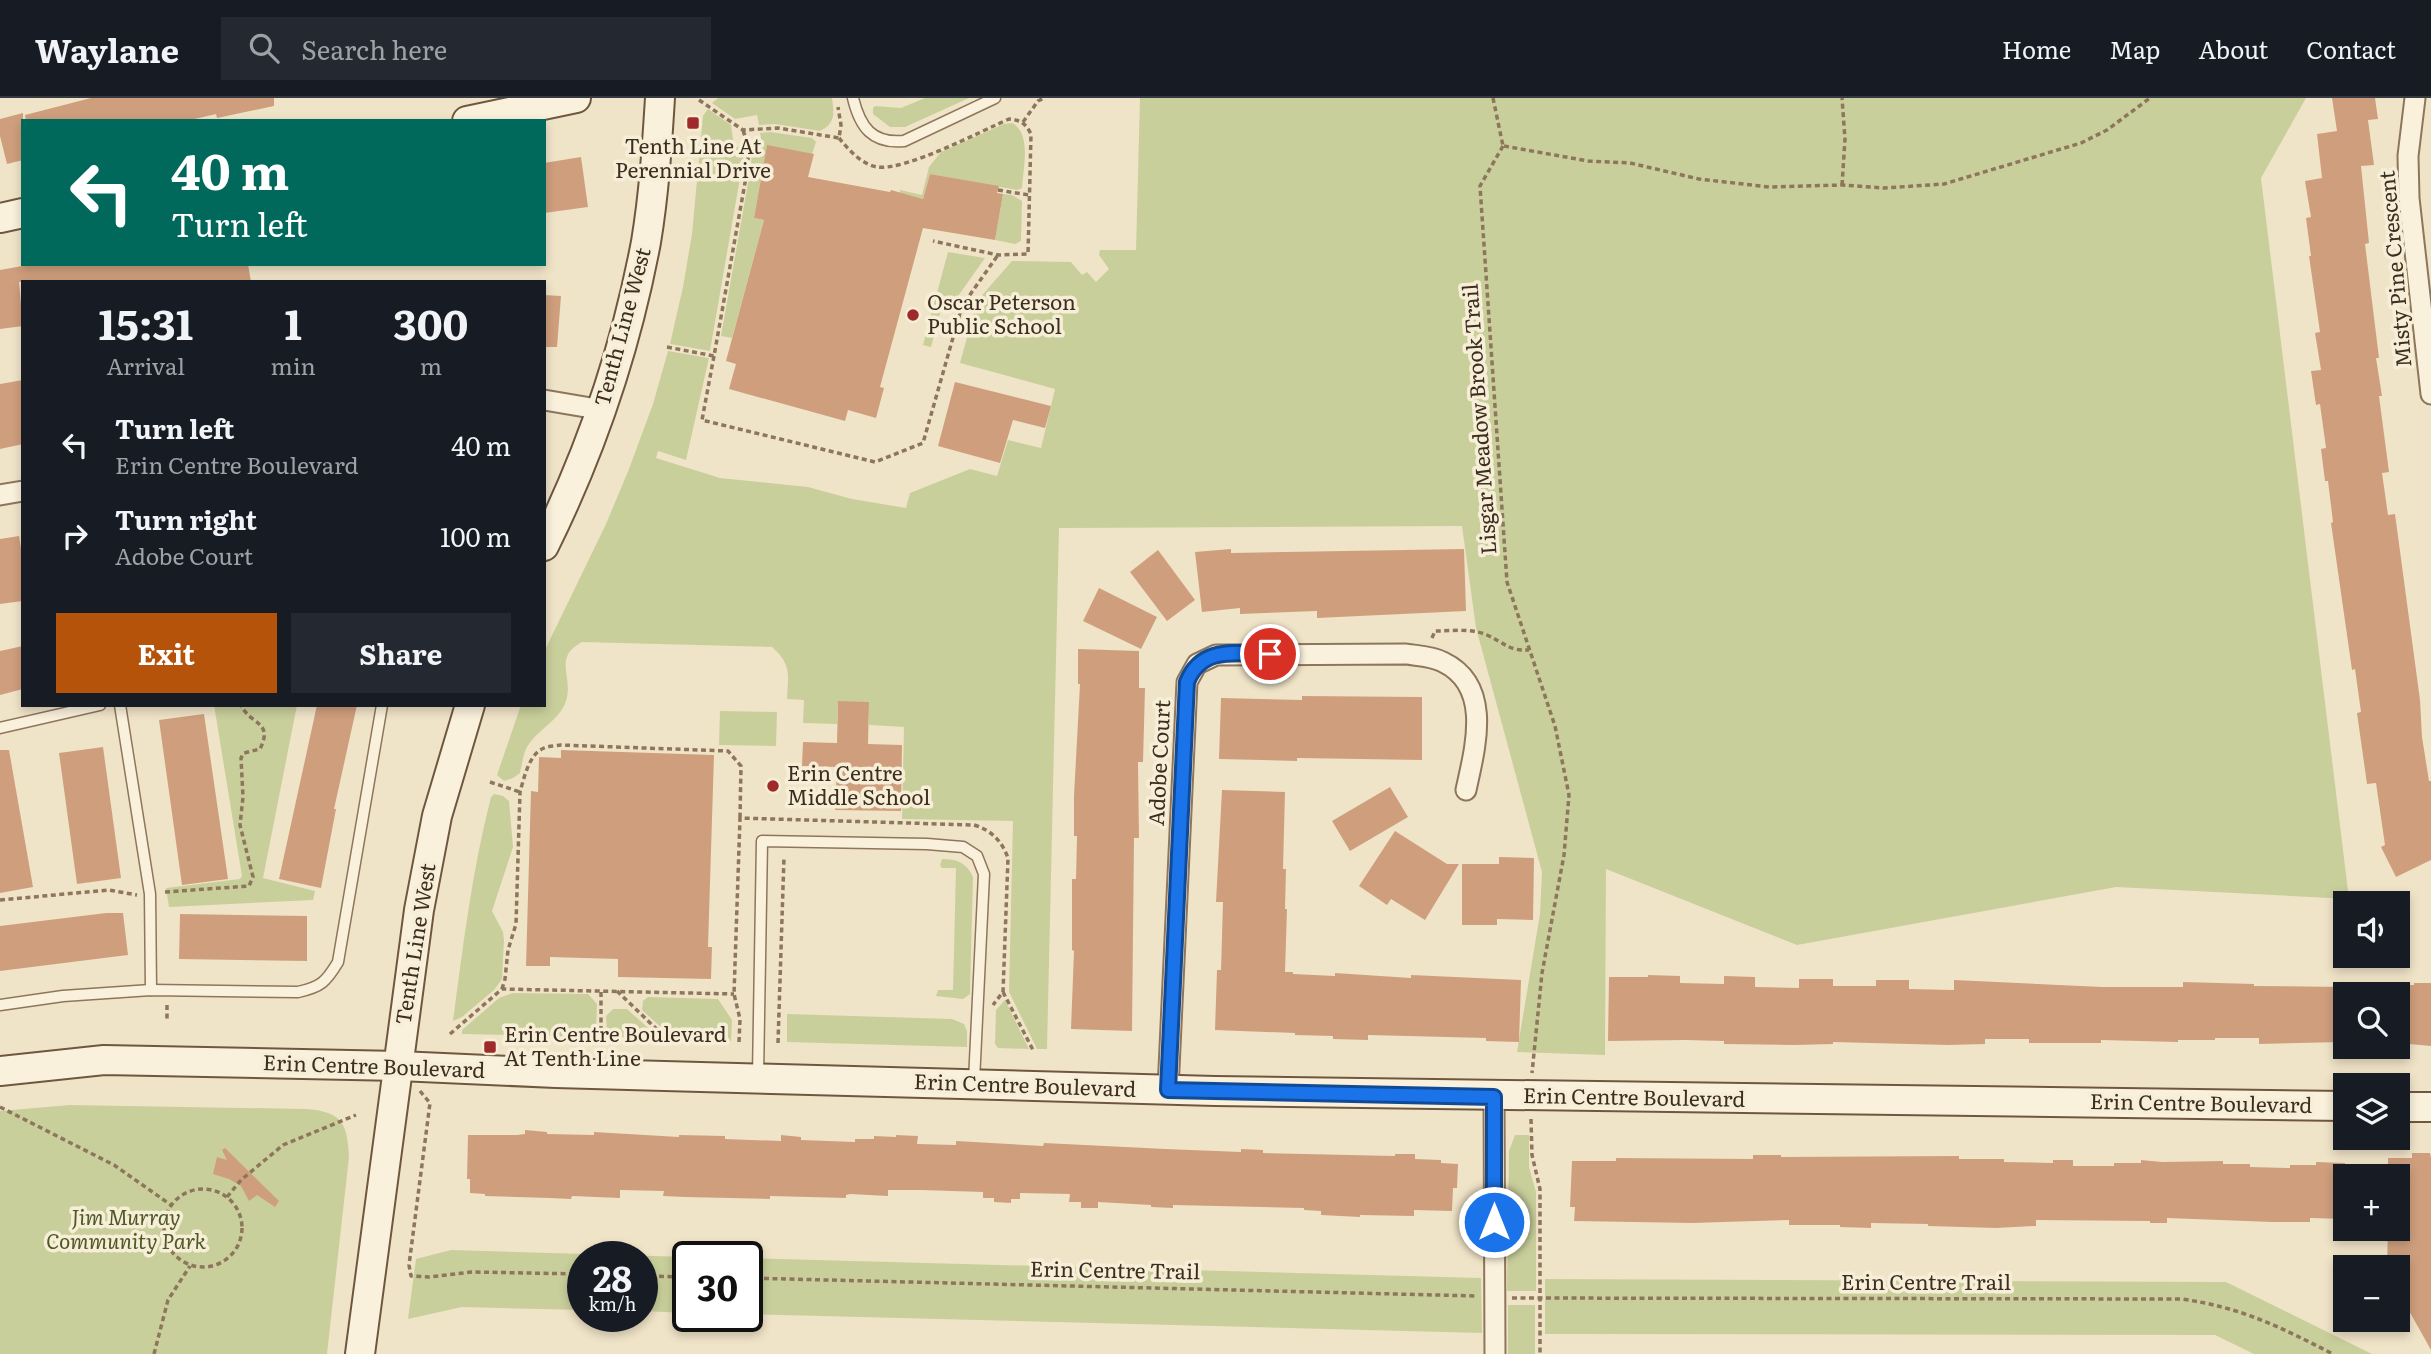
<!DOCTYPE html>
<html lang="en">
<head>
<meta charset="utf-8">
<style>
	body { margin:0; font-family:Literata,serif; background:#242831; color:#f1f3f6; height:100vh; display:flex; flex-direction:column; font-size:26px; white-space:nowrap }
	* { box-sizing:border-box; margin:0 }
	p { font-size:23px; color:#9ea1a6 }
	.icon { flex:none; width:38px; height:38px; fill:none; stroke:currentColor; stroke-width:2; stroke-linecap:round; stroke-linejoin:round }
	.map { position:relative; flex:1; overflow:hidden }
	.drawer { position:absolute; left:21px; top:182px; width:525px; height:427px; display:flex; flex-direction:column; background:#171b24; border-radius:0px; box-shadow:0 4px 10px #0003 }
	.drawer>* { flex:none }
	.top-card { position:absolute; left:21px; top:21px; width:525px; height:147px; border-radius:0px; box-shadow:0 4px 10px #0003; background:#00695c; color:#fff; overflow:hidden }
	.buttons { position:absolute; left:2333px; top:793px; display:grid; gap:14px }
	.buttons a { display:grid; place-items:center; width:77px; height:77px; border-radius:0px; background:#171b24; box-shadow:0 4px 10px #0003; font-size:35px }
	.speed { position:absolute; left:567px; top:1143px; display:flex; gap:14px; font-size:35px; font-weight:700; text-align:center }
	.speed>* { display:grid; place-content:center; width:91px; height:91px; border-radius:50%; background:#171b24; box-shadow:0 4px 10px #0003; line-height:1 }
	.speed small { font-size:18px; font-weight:400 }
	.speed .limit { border:4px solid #111; border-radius:10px; background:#fff; color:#111 }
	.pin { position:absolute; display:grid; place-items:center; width:60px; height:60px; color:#fff; margin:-30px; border:4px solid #fff; border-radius:50%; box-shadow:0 2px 7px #0007 }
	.me { position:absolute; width:77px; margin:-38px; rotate:0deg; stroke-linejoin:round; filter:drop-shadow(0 0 5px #0008) }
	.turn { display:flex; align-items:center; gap:24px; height:147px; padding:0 35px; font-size:32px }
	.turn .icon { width:91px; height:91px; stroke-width:2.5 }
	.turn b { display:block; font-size:49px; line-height:60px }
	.eta { display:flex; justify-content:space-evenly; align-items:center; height:119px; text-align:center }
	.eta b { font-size:42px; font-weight:700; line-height:49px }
	.button { display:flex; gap:14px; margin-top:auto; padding:14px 35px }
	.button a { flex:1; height:80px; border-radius:0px; background:#b45309; color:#fff; font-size:28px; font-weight:700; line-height:80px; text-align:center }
	.button a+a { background:#242831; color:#f1f3f6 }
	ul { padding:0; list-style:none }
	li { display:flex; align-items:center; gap:21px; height:91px; padding:0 35px }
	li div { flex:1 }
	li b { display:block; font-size:26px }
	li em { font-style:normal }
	header { display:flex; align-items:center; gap:42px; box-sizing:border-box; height:98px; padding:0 35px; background:#171b24; border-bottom:2px solid #363941 }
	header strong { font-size:33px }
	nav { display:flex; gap:38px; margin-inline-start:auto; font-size:24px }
	.search { width:490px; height:63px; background:#242831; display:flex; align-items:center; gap:18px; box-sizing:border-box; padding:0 24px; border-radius:0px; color:#9ea1a6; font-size:26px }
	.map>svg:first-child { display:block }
	.green { fill:#c9cf9b }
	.building { fill:#cf9f7d }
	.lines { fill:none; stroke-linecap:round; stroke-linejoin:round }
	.lane-casing { stroke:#8d765c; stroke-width:13 }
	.street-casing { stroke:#8d765c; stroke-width:23 }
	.secondary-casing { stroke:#6f573f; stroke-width:32 }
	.path { stroke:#8d765c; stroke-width:3.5; stroke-dasharray:5 3.5; stroke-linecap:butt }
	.lane { stroke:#faf1dc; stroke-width:10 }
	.street { stroke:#faf1dc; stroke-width:19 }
	.secondary { stroke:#faf1dc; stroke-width:28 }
	.route-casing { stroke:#114b97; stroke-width:18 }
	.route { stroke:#1a73e8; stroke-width:12 }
	.poi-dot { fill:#9e2a2b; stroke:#f7eed8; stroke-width:2.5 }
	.labels { text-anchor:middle; stroke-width:7; stroke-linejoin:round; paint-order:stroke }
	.poi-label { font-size:21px; fill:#3d2e20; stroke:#f7eed8; text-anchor:start }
	.street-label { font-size:21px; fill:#3d2e20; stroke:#f7eed8 }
	.park-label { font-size:21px; font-style:italic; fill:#4d5a26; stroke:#f7eed8 }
</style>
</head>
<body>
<header>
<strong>Waylane</strong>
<div class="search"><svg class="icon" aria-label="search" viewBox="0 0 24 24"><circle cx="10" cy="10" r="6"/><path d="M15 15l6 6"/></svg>Search here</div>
<nav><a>Home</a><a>Map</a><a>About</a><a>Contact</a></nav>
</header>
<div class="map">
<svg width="2431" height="1256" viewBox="0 0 2431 1256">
	<rect width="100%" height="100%" fill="#f0e4c8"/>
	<g class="green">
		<path d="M718,0H832C834,15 836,25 820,33L775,26L759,27L757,17L735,21L712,5Z"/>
		<polygon points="925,0 969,0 905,29 890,29 873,16 873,10 875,8 901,10"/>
		<path d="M1140,0H2306L2261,80L2349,801L2116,789L1797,847L1606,771L1605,957L1517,954L1540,816L1542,774L1476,530L1462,428L1059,430L1047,951H1037L1009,894L1013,723L902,721L904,629L869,627L868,604H838L837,626L803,625L804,602L787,601C788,576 792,567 772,549L582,544C552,560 574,579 566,603C560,622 537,632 527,649C523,656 522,667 520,675L513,680L504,683L497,677L521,607H544V554L606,426L629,371L653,306L668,253L709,260L686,362L658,353L656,360L720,380L808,389L852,401L906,410L910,395L970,371L997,378L1008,342L1041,350L1055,291L960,265L977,203L1012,163L1071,164L1082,177L1087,174L1096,184L1109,171L1099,157L1100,152H1136Z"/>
		<polygon points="708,11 731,27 734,49 745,48 745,51 710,253 670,246 683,189 692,136 703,18"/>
		<path d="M1012,25C1032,35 1023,71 1022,90L1017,92L930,76L923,101L900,95V92L922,97L929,69L941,54L1004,26Z"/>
		<polygon points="770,34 812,40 816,44 812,56 767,48 754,120 764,122 732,240 721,238 751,68 752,47 762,45 760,35"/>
		<polygon points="1003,96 1012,97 1022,103 1021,143 1015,146 995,142"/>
		<polygon points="948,154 985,160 951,208 941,211 931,249 923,247"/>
		<polygon points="214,607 297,607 263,780 315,793 313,802 169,809 166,790 240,781 242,778"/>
		<polygon points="720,613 777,614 776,648 719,647"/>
		<path d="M494,696L503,698L509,703L513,749L492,813L503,834L504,842L502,881L494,892L462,919L453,923C463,848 472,773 491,699Z"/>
		<path d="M942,761C957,761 967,765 973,779L970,896L963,901L936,898L938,892H953L956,770H942L940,767Z"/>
		<polygon points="513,895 588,896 597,906 596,936 593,939 462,936 462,932 499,900"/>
		<polygon points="648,899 718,901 732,922 731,943 674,941 642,912 643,903"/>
		<polygon points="1005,902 1029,951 998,950 995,946 996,912"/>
		<polygon points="613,911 627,911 656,937 656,940 611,939 607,934 606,918"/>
		<polygon points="787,916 952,921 964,926 967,933 967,949 787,944"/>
		<path d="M70,1007L307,1011C343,1014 347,1026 349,1059L327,1256H0V1013Z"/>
		<polygon points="1515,1037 1529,1037 1529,1069 1536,1094 1536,1193 1507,1193 1509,1053"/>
		<polygon points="451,1152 688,1159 688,1215 642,1213 642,1158 583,1158 583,1212 462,1209 408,1221 416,1161"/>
		<polygon points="747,1160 1481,1180 1482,1235 747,1216"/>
		<polygon points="1545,1181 2226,1184 2372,1256 2254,1256 2215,1237 1545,1236"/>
		<rect x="1508" y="1207" width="27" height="49"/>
	</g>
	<g class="building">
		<polygon points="91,0 274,0 274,8 217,20 216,16 186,23 26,23 25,17"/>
		<polygon points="2332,0 2375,0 2378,21 2368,22 2374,67 2361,68 2369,145 2365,146 2379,260 2376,260 2382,298 2379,298 2389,374 2382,375 2388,417 2395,416 2420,602 2422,639 2429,683 2431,683 2431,762 2396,779 2381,749 2385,747 2376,685 2367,686 2357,615 2361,614 2355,571 2352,572 2331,425 2333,424 2328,383 2325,383 2321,351 2326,350 2320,306 2316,307 2311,273 2321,272 2315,235 2320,234 2309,158 2311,158 2306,120 2311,119 2305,83 2322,80 2317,36 2337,33"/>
		<polygon points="23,15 23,62 7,66 0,38 0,21"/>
		<polygon points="767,47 814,56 808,79 890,94 891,92 923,101 930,76 999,88 997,95 1003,96 995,142 923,130 880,289 884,290 876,320 848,312 845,323 729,291 736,266 726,263 764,122 754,120"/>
		<polygon points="581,59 588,109 544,115 544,65"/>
		<polygon points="22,166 248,166 251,184 19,184 23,228 0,231 0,172 22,168"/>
		<polygon points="544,197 561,198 557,249 544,249"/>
		<polygon points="23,282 23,346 0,351 0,286"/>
		<polygon points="955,284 1051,308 1045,330 1013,322 1000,365 938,348"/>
		<polygon points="19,438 23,462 23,503 0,506 0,441"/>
		<polygon points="1231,451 1231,455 1464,451 1466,513 1317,520 1317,513 1240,516 1240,510 1202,514 1195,454"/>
		<polygon points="1158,452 1195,502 1167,523 1130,474"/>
		<polygon points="1099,490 1157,519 1141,551 1083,523"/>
		<polygon points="23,548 23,591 0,597 0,553"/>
		<polygon points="1078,551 1139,553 1139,590 1145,590 1143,664 1138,664 1139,740 1134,740 1132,933 1071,931 1074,853 1072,852 1072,781 1076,781 1077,738 1074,738 1074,698 1080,586 1078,586"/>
		<polygon points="1302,598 1422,599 1422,662 1297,660 1297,663 1219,661 1221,600 1302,602"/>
		<polygon points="838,603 869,604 868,646 902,647 901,713 835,712 837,669 802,668 803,644 837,645"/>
		<polygon points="317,607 357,607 334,711 336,711 321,790 279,781"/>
		<polygon points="204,616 228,781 182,787 159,622"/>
		<polygon points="103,649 121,780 77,786 59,655"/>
		<polygon points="0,652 9,652 33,789 0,795"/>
		<polygon points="561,652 714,657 708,849 712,849 711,881 618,879 618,861 550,859 550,868 526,868 531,693 538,694 539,659 561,660"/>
		<polygon points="1390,689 1408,719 1350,753 1332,723"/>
		<polygon points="1222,692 1285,694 1283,771 1286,771 1285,811 1287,811 1285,874 1293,874 1293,876 1335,878 1335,875 1411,880 1411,877 1521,882 1519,944 1486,943 1486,940 1368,937 1368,942 1333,941 1333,938 1295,937 1295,935 1215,932 1217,872 1221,872 1223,804 1216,804"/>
		<polygon points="1395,733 1447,766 1459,766 1425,822 1391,801 1387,807 1359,788"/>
		<polygon points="1499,759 1534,760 1533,822 1497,821 1497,827 1462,827 1462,766 1499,766"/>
		<polygon points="106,815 123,815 128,857 0,873 0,828"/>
		<polygon points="180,816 307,818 307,863 179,861"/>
		<polygon points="1648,877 1680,878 1680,885 1724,886 1724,878 1755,879 1755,889 1799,890 1799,881 1833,881 1833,888 1876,888 1876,882 1909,882 1909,891 1954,892 1954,882 2102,889 2183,889 2183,884 2254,886 2254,888 2345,889 2345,944 2259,946 2259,940 2215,940 2215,942 2178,942 2178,944 2101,942 2101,945 2029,945 2029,941 1985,941 1985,946 1948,947 1833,944 1833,946 1795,947 1724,946 1724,943 1685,942 1608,943 1609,879 1648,879"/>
		<polygon points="2414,885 2431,885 2431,948 2398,945 2398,887 2414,887"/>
		<polygon points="525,1032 547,1034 547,1036 594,1037 594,1034 679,1039 679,1037 725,1038 725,1041 781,1043 781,1037 801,1039 801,1042 855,1044 855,1041 874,1041 874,1038 896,1039 896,1037 918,1038 917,1046 956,1047 956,1043 1043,1048 1044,1045 1166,1051 1241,1054 1241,1051 1263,1052 1263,1055 1395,1058 1395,1056 1415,1056 1415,1061 1441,1062 1441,1065 1458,1066 1457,1090 1453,1090 1452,1113 1414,1112 1414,1118 1360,1117 1360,1119 1321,1117 1321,1113 1304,1112 1304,1110 1173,1107 1173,1110 1151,1109 1151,1107 1098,1104 1098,1110 1081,1110 1081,1104 1069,1104 1070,1096 1020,1095 1020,1101 1011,1101 1011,1105 994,1104 994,1100 983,1100 983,1094 921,1092 888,1092 888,1098 850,1096 846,1097 846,1100 770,1098 770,1101 685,1099 663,1098 664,1093 620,1092 620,1100 572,1098 571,1101 550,1100 485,1098 485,1096 470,1095 470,1081 467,1081 468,1037 517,1037 525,1036"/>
		<polygon points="225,1050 279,1103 275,1109 257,1097 249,1103 241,1088 229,1081 213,1076 217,1059 227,1062 222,1052"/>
		<polygon points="2412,1055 2430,1055 2431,1060 2431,1252 2398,1193 2398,1169 2387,1169 2388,1130 2398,1130 2398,1078 2388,1078 2388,1060 2412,1060"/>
		<polygon points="1753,1057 1781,1057 1781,1059 1959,1058 1959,1061 2004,1061 2004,1064 2053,1065 2053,1062 2073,1062 2073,1068 2114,1068 2114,1065 2141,1065 2141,1062 2162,1064 2223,1063 2223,1066 2250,1066 2250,1069 2290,1070 2290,1067 2316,1067 2316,1064 2345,1065 2345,1121 2310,1120 2310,1124 2272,1124 2167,1120 2167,1125 2150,1125 2150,1123 2036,1122 2036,1128 1996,1130 1928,1128 1928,1126 1871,1125 1871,1130 1840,1129 1840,1127 1789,1127 1789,1122 1692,1125 1574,1123 1575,1109 1570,1109 1572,1063 1616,1063 1616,1060 1753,1061"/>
	</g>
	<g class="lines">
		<g class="lane-casing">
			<g id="lane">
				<path d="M853,0C860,29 872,46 904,43L995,0"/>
				<polyline points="120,607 150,796 151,892"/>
				<polyline points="0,630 100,607"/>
				<path d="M0,907L63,898L151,892L298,894C321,889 326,884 338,864L382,607"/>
				<polyline points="758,977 762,743 927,746 963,749 977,758 984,776 974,983"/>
			</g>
		</g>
		<g class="street-casing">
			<g id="street">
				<polyline points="2415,0 2408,58 2409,100 2431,296"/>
				<polyline points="544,302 603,312"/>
				<polyline points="0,397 23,393"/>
				<path d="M1168,992L1187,584L1197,566L1216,557L1406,556C1418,558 1432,558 1443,564C1493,588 1475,650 1466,692"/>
				<polyline points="1494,998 1495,1256"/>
			</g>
		</g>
		<g class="secondary-casing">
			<g id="secondary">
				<polyline points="467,23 576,0"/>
				<polyline points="0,120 23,115"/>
				<path d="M544,448C592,351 626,250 646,144C654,96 657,48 660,0"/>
				<polyline points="0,973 104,962 399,968 556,975 1215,993 2345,1008"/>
				<polyline points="2398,1009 2431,1009"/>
				<polyline points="360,1256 419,812 437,718 470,607"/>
			</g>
		</g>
		<g class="path">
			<polyline points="1493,0 1503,48"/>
			<polyline points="699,2 743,32 778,30 839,40 841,27 838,9"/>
			<polyline points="1023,24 1038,3 1044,0"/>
			<path d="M839,40C849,52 861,66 877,69C906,73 981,33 1009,21C1021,22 1026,26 1031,36L1028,156L998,157L933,143"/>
			<polyline points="1503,48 1480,88 1507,484 1555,628 1569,697 1564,757 1542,875 1532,975"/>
			<polyline points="1504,48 1588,63 1630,65 1699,81 1769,89 1842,87 1884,90 1944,86 2081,45 2107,32 2150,0"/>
			<polyline points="1842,87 1845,41 1842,0"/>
			<polyline points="998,92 1029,97"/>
			<polyline points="667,249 714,258 748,68 748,48 743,32"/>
			<polyline points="714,258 702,322 875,364 923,345 962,208 998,157"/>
			<path d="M1432,540L1435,533C1452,533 1471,530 1487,537C1505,545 1508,553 1529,552"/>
			<polyline points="490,684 520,694"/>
			<path d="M165,794L249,788L253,779L240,727L243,699L241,660L244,655L260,651C274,623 250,627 241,607"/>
			<polyline points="0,802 109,792 137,797"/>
			<path d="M502,891L505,881L508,852L516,826L520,694C524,680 529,656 544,650C548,648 556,648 561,647L728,653L741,668L740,720"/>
			<polyline points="617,893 668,942"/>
			<polyline points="601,894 601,940"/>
			<polyline points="1003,894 1033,952"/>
			<polyline points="167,907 167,923"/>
			<polyline points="450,936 502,891 734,896"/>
			<path d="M739,944L740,921L734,896L740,720L974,727C991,732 1002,743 1008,760L1003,894L993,907"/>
			<polyline points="778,945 784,759"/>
			<polyline points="420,993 430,1005 409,1167 411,1178 429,1179 472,1174 583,1176"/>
			<polyline points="0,1009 114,1067 171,1107"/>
			<polyline points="1531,1021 1532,1057 1540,1091 1540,1256"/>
			<circle cx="203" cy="1130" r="39"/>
			<polyline points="227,1099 241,1082 283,1047 356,1017"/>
			<polyline points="642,1178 688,1179"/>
			<polyline points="747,1180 1476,1198"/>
			<path d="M1512,1200L2181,1201C2241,1209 2280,1229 2333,1256"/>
			<polyline points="154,1256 168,1202 190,1168"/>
		</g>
		<use href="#lane" class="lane"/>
		<use href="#street" class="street"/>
		<use href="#secondary" class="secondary"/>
	</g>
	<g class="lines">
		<g class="route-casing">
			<path id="route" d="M1270,556C1237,556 1202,547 1187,584L1168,992L1494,999V1124"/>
		</g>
		<use href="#route" class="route"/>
	</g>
	<g class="poi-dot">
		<rect x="686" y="18" width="14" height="14" rx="3.5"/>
		<circle cx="913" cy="217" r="7"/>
		<circle cx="773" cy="688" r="7"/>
		<rect x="483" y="942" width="14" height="14" rx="3.5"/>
	</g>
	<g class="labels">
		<g class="poi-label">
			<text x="693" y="56" text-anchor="middle">Tenth Line At<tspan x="693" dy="24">Perennial Drive</tspan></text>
			<text x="927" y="212">Oscar Peterson<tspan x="927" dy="24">Public School</tspan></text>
			<text x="787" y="683">Erin Centre<tspan x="787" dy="24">Middle School</tspan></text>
			<text x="504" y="944">Erin Centre Boulevard<tspan x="504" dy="24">At Tenth Line</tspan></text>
		</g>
		<g class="street-label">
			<text transform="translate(2396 171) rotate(-95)" y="7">Misty Pine Crescent</text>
			<text transform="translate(623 229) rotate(-75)" y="7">Tenth Line West</text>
			<text transform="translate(1480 321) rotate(-94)" y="7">Lisgar Meadow Brook Trail</text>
			<text transform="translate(1160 665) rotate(-87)" y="7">Adobe Court</text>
			<text transform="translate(416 846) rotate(-81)" y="7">Tenth Line West</text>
			<text transform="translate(374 969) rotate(2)" y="7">Erin Centre Boulevard</text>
			<text transform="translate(1025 988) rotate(2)" y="7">Erin Centre Boulevard</text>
			<text transform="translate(1634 1000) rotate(1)" y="7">Erin Centre Boulevard</text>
			<text transform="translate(2201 1006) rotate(1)" y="7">Erin Centre Boulevard</text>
			<text transform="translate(1115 1173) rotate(1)" y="7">Erin Centre Trail</text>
			<text x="1926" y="1192">Erin Centre Trail</text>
		</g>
		<g class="park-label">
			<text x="126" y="1127">Jim Murray<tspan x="126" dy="24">Community Park</tspan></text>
		</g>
	</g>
</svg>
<div class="buttons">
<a><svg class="icon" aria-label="sound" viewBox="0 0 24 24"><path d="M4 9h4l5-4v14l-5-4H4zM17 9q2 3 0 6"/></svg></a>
<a><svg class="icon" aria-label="search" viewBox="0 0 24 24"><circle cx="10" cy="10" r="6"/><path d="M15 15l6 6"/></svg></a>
<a><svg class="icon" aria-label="layers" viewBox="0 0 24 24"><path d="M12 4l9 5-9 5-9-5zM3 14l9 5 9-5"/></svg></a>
<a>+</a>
<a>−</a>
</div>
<div class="speed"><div>28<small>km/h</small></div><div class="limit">30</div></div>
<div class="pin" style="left:1270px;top:556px;background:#d93025"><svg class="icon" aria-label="arrive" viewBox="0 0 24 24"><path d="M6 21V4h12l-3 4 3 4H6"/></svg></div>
<svg class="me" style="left:1494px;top:1124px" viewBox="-20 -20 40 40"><circle r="17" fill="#1a73e8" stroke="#fff" stroke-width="3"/><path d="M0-11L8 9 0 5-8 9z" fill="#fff"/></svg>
<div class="top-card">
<div class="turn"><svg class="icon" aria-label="left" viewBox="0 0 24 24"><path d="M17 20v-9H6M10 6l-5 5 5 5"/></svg><div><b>40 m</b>Turn left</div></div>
</div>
<section class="drawer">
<div class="eta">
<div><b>15:31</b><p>Arrival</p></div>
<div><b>1</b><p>min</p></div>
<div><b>300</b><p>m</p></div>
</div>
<ul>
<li><svg class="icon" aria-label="left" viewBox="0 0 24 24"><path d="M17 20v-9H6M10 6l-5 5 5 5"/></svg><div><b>Turn left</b><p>Erin Centre Boulevard</p></div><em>40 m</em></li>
<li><svg class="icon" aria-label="right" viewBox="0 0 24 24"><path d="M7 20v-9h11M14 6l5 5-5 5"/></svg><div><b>Turn right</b><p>Adobe Court</p></div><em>100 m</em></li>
</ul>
<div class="button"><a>Exit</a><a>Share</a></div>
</section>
</div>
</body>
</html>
